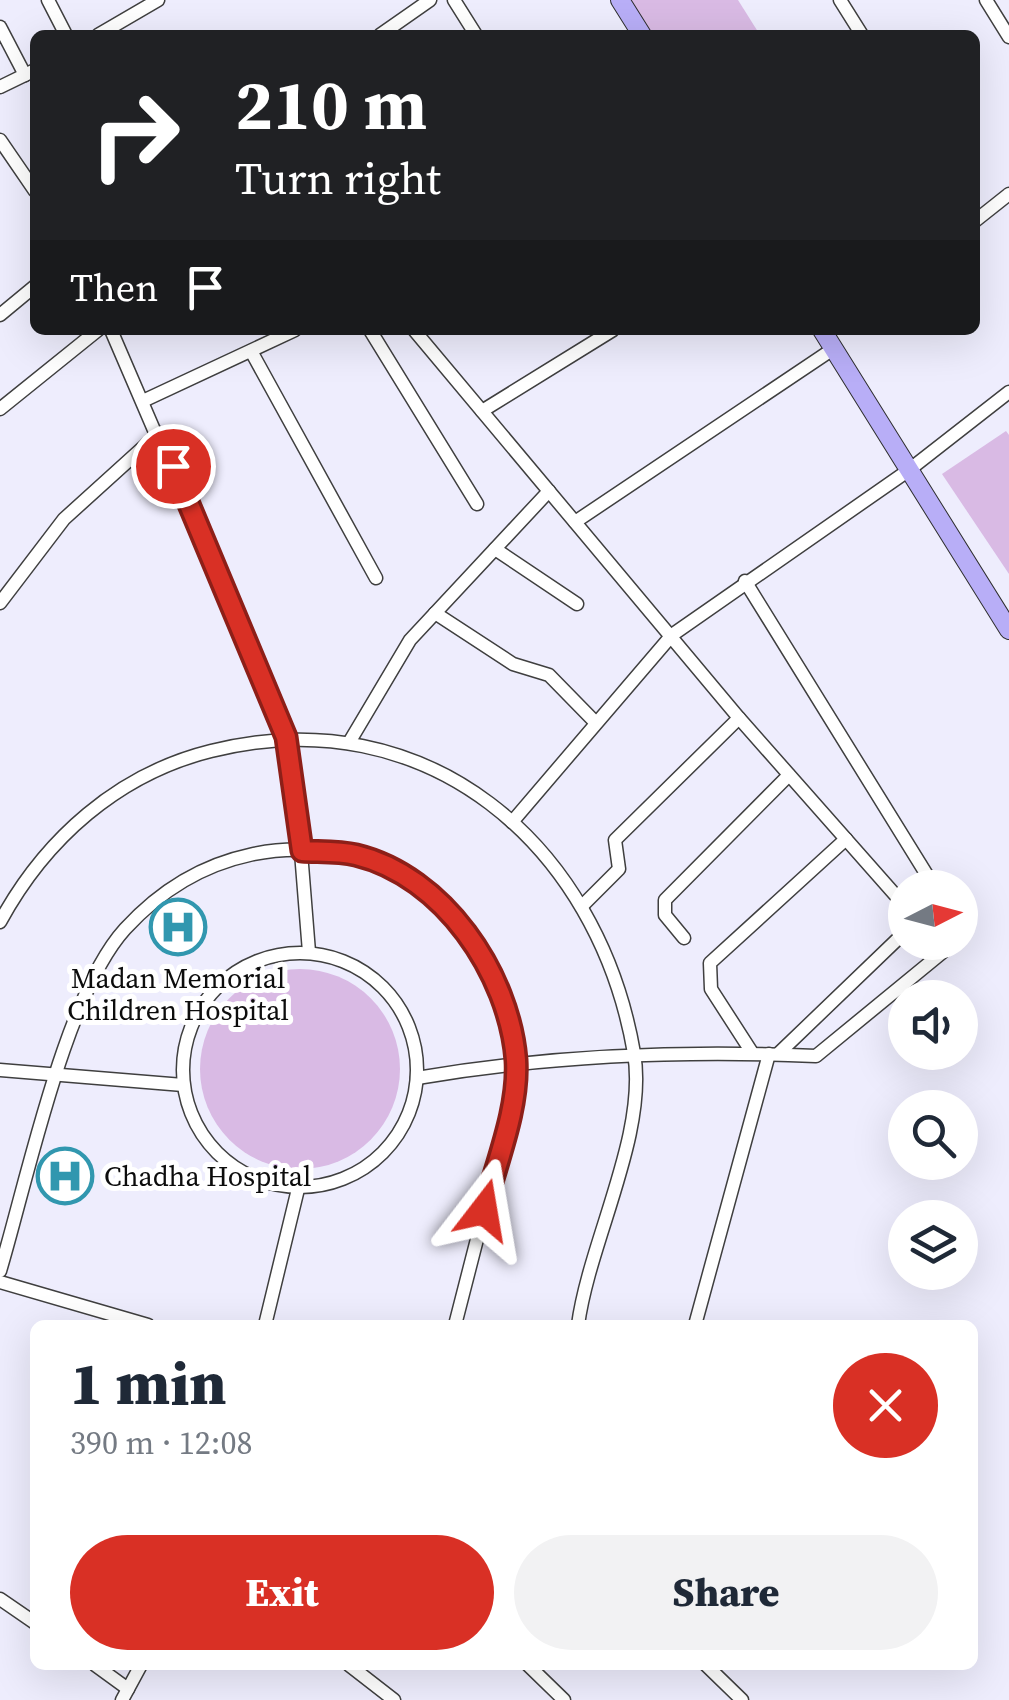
<!DOCTYPE html>
<html lang="en">
<head>
<meta charset="utf-8">
<style>
	body { margin:0; font-family:"Source Serif 4",serif; background:#f2f2f3; color:#1f2937; height:100vh; display:flex; flex-direction:column; font-size:38px; white-space:nowrap }
	* { box-sizing:border-box; margin:0 }
	p { font-size:32px; color:#747a83 }
	.icon { flex:none; width:55px; height:55px; fill:none; stroke:currentColor; stroke-width:2; stroke-linecap:round; stroke-linejoin:round }
	.map { position:relative; flex:1; overflow:hidden }
	.drawer { position:absolute; left:30px; top:1320px; width:948px; height:350px; display:flex; flex-direction:column; background:#fff; border-radius:15px; box-shadow:0 10px 40px #0002 }
	.drawer>* { flex:none }
	.banner { position:absolute; left:30px; top:30px; width:950px; height:305px; border-radius:15px; box-shadow:0 10px 40px #0002; background:#202124; color:#fff; overflow:hidden }
	.needle { width:65px; rotate:84deg }
	.controls { position:absolute; left:888px; top:870px; display:grid; gap:20px }
	.controls a { display:grid; place-items:center; width:90px; height:90px; border-radius:50%; background:#fff; box-shadow:0 10px 40px #0002; font-size:50px }
	.pin { position:absolute; display:grid; place-items:center; width:85px; height:85px; color:#fff; margin:-42px; border:5px solid #fff; border-radius:50%; box-shadow:0 2px 10px #0007 }
	.me { position:absolute; width:110px; margin:-55px; rotate:14deg; stroke-linejoin:round; filter:drop-shadow(0 0 8px #0008) }
	.turn { display:flex; align-items:center; gap:35px; height:210px; padding:0 40px; font-size:45px }
	.turn .icon { width:130px; height:130px; stroke-width:2.5 }
	.turn b { display:block; font-size:70px; line-height:85px }
	.then { display:flex; align-items:center; height:95px; padding:0 40px; background:#0003; gap:20px; font-size:38px }
	.round { display:grid; place-items:center; flex:none; width:105px; height:105px; border-radius:52px; background:#f2f2f3 }
	.head { display:flex; align-items:center; justify-content:space-between; height:170px; padding:0 40px }
	h1 { font-size:60px; font-weight:800; line-height:75px }
	.button { display:flex; gap:20px; margin-top:auto; padding:20px 40px }
	.button a { flex:1; height:115px; border-radius:60px; background:#d93025; color:#fff; font-size:40px; font-weight:800; line-height:115px; text-align:center }
	.button a+a { background:#f2f2f3; color:#1f2937 }
	.map>svg:first-child { display:block }
	.park { fill:#d9bae4 }
	.lines { fill:none; stroke-linecap:round; stroke-linejoin:round }
	.street-casing { stroke:#3f3f3f; stroke-width:15 }
	.secondary-casing { stroke:#2e2e2e; stroke-width:20 }
	.street { stroke:#fff; stroke-width:12 }
	.secondary { stroke:#b8aef7; stroke-width:18 }
	.route-casing { stroke:#8d1f18; stroke-width:25 }
	.route { stroke:#d93025; stroke-width:18 }
	.labels { text-anchor:middle; stroke-width:10; stroke-linejoin:round; paint-order:stroke }
	.poi-label { font-size:28px; fill:#0c0c0c; stroke:#fff }
</style>
</head>
<body>
<div class="map">
<svg width="1009" height="1700" viewBox="0 0 1009 1700">
	<rect width="100%" height="100%" fill="#eeedfd"/>
	<g class="park">
		<polygon points="628,0 738,0 760,35 649,35"/>
		<polygon points="1006,431 1009,435 1009,574 942,474"/>
		<circle cx="300" cy="1069" r="100"/>
	</g>
	<g class="lines">
		<g class="street-casing">
			<g id="street">
				<polyline points="48,0 66,35"/>
				<polyline points="454,0 476,35"/>
				<polyline points="840,0 862,35"/>
				<polyline points="986,0 1009,37"/>
				<polyline points="0,27 25,75"/>
				<polyline points="98,35 158,0"/>
				<polyline points="380,35 430,0"/>
				<polyline points="0,87 35,70"/>
				<polyline points="0,140 35,191"/>
				<polyline points="975,221 1009,194"/>
				<polyline points="0,315 35,286"/>
				<polyline points="111,330 286,737 294,765 309,952"/>
				<polyline points="370,330 477,504"/>
				<polyline points="414,330 739,718 905,906"/>
				<polyline points="251,351 376,578"/>
				<polyline points="145,400 295,330"/>
				<polyline points="0,409 98,330"/>
				<polyline points="482,411 613,330"/>
				<polyline points="575,522 833,349"/>
				<polyline points="495,549 577,604"/>
				<polyline points="745,581 935,888"/>
				<polyline points="0,603 64,519 159,433"/>
				<polyline points="435,613 513,664 549,675 595,722"/>
				<polyline points="350,741 410,640 549,491"/>
				<polyline points="512,822 672,635 909,470 1009,392"/>
				<polyline points="583,905 619,869 615,840 739,718"/>
				<path d="M0,922C45,839 118,774 211,751C426,697 598,844 634,1053C648,1134 589,1242 578,1325"/>
				<polyline points="960,926 960,938"/>
				<polyline points="684,938 665,915 665,900 789,775"/>
				<circle cx="300" cy="1070" r="117"/>
				<polyline points="751,1051 711,989 710,963 846,839"/>
				<polyline points="778,1054 905,932"/>
				<polyline points="0,1070 183,1085"/>
				<path d="M417,1078C551,1055 680,1050 816,1056L955,942"/>
				<path d="M0,1271C27,1181 65,995 125,929C275,765 529,873 514,1095L455,1325"/>
				<polyline points="0,1282 148,1325"/>
				<polyline points="265,1325 298,1189"/>
				<polyline points="695,1325 769,1054"/>
				<polyline points="0,1599 35,1623"/>
				<polyline points="95,1665 128,1689"/>
				<polyline points="349,1665 394,1700"/>
				<polyline points="528,1665 564,1700"/>
				<polyline points="706,1665 742,1700"/>
				<polyline points="122,1700 141,1665"/>
			</g>
		</g>
		<g class="secondary-casing">
			<g id="secondary">
				<polyline points="620,0 642,35"/>
				<polyline points="822,330 1009,630"/>
			</g>
		</g>
		<use href="#street" class="street"/>
		<use href="#secondary" class="secondary"/>
	</g>
	<g class="lines">
		<g class="route-casing">
			<path id="route" d="M173,466L286,737L302,851C319,852 339,851 356,855C443,876 509,973 516,1060C519,1109 496,1163 484,1210"/>
		</g>
		<use href="#route" class="route"/>
	</g>
	<defs>
		<g id="hospital-ring" transform="scale(2.875)"><circle r="9.5" fill="#fff" stroke="#3197af" stroke-width="1.5"/><path d="M-5-5h3v3.5h4V-5h3V5h-3V1.5h-4V5h-3Z" fill="#3197af"/></g>
	</defs>
	<g fill-rule="evenodd">
		<use href="#hospital-ring" x="178" y="927"/>
		<use href="#hospital-ring" x="65" y="1176"/>
	</g>
	<g class="labels">
		<g class="poi-label">
			<text x="178" y="988">Madan Memorial<tspan x="178" dy="32">Children Hospital</tspan></text>
			<text x="104" y="1186" text-anchor="start">Chadha Hospital</text>
		</g>
	</g>
</svg>
<div class="controls">
<a><svg class="needle" viewBox="-14 -14 28 28"><path d="M0-13l5 13h-10z" fill="#e53935"/><path d="M0 13l5-13h-10z" fill="#747a83"/></svg></a>
<a><svg class="icon" aria-label="sound" viewBox="0 0 24 24"><path d="M4 9h4l5-4v14l-5-4H4zM17 9q2 3 0 6"/></svg></a>
<a><svg class="icon" aria-label="search" viewBox="0 0 24 24"><circle cx="10" cy="10" r="6"/><path d="M15 15l6 6"/></svg></a>
<a><svg class="icon" aria-label="layers" viewBox="0 0 24 24"><path d="M12 4l9 5-9 5-9-5zM3 14l9 5 9-5"/></svg></a>
</div>
<div class="pin" style="left:173px;top:466px;background:#d93025"><svg class="icon" aria-label="arrive" viewBox="0 0 24 24"><path d="M6 21V4h12l-3 4 3 4H6"/></svg></div>
<svg class="me" style="left:484px;top:1210px" viewBox="-20 -20 40 40"><path d="M0-17L14 15 0 8-14 15z" fill="#d93025" stroke="#fff" stroke-width="4"/></svg>
<div class="banner">
<div class="turn"><svg class="icon" aria-label="right" viewBox="0 0 24 24"><path d="M7 20v-9h11M14 6l5 5-5 5"/></svg><div><b>210 m</b>Turn right</div></div>
<div class="then">Then<svg class="icon" aria-label="arrive" viewBox="0 0 24 24"><path d="M6 21V4h12l-3 4 3 4H6"/></svg></div>
</div>
<section class="drawer">
<div class="head"><div><h1>1 min</h1><p>390 m · 12:08</p></div><a class="round" style="background:#d93025;color:#fff"><svg class="icon" aria-label="close" viewBox="0 0 24 24"><path d="M6 6l12 12M18 6L6 18"/></svg></a></div>
<div class="button"><a>Exit</a><a>Share</a></div>
</section>
</div>
</body>
</html>
